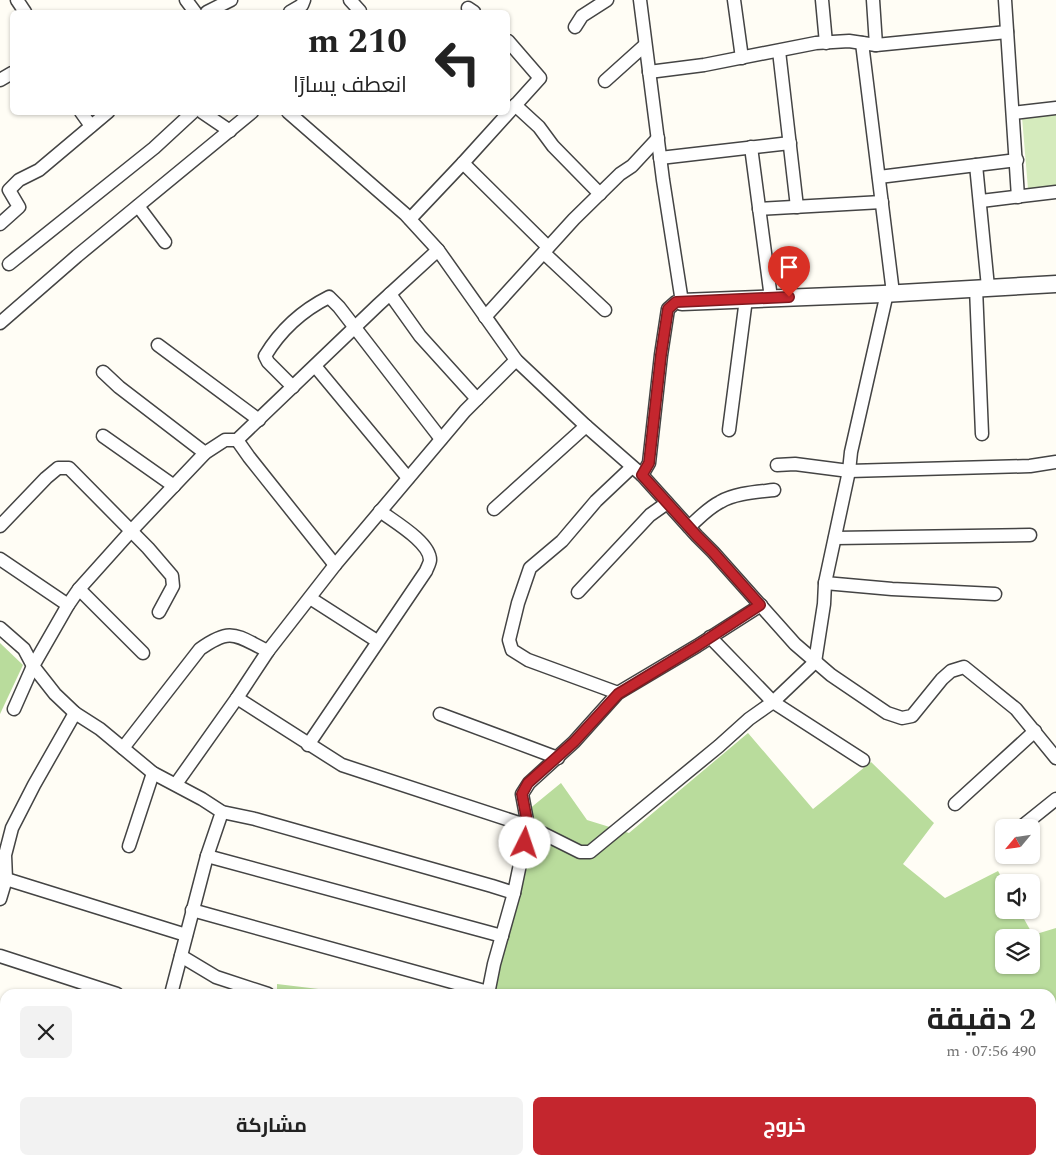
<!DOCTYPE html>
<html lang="ar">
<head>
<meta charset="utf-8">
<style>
	body { margin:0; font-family:Spectral,Cairo,serif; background:#f2f2f2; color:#222; direction:rtl; height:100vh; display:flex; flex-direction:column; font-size:19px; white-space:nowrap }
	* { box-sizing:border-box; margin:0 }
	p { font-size:16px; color:#767676 }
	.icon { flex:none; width:28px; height:28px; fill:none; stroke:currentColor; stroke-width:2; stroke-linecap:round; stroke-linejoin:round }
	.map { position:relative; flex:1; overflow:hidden; direction:ltr }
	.details { position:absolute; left:0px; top:989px; width:1056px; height:176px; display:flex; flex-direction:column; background:#fff; border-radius:15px 15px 0 0; box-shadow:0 1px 4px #0004; direction:rtl }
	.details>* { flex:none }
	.top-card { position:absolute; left:10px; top:10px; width:500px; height:105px; border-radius:8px; box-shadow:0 1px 4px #0004; direction:rtl; background:#fff; color:#222; overflow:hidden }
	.needle { width:32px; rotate:241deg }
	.fabs { position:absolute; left:995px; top:819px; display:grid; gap:10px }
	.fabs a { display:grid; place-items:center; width:45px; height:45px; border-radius:8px; background:#fff; box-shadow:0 1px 4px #0004; font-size:25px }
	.pin { position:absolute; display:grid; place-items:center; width:42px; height:42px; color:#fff; margin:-51px -21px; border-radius:50% 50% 50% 0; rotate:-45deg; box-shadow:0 0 5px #0007 }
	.pin .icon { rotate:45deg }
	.me { position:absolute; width:55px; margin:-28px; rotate:4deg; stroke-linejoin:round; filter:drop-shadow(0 0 4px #0008) }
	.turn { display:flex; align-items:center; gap:18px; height:105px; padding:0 20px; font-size:22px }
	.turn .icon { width:65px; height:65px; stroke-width:2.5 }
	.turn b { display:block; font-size:35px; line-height:42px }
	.round { display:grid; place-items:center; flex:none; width:52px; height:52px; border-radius:8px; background:#f2f2f2 }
	.overview { display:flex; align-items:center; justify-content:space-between; height:85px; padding:0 20px }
	h1 { font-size:30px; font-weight:700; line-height:38px }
	.button { display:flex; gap:10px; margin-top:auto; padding:10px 20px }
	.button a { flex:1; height:58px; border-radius:8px; background:#c4262e; color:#fff; font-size:20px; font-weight:700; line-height:58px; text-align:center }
	.button a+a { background:#f2f2f2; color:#222 }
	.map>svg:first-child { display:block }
	.green { fill:#d5ebbd }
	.forest { fill:#b9dc9c; fill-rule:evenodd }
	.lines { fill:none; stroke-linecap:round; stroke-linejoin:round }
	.minor-casing { stroke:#444; stroke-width:15 }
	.tertiary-casing { stroke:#444; stroke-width:19 }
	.minor { stroke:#fff; stroke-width:12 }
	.tertiary { stroke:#fff; stroke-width:16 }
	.route-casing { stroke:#7f191e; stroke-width:12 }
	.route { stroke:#c4262e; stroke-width:9 }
</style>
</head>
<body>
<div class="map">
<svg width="1056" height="1164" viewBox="0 0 1056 1164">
	<rect width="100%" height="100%" fill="#fffdf5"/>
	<polygon class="green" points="1056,114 1056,187 1028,189 1022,117"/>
	<g class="forest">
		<polygon points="0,643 23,665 0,714"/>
		<path d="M748,733L813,809L871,762L934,823L903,864L945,898L998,871L1004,882V910H1019L1033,935L1056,928V1022L1054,1041H1051V994H489L509,926L517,819L561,783L587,820L629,833ZM1004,938H1031V965H1004Z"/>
		<polygon points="277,984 360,994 277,994"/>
		<polygon points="271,1160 691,1160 683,1164 270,1164"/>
	</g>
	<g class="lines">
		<g class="minor-casing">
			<g id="minor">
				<polyline points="17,0 25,12"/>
				<polyline points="186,0 195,12"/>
				<polyline points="350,0 360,11 359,12"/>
				<polyline points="640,0 663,180 682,302 676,302 668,309 661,355 649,463 642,475"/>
				<polyline points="734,0 742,58"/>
				<polyline points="822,0 826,43"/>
				<polyline points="873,0 876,45"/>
				<polyline points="1005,0 1018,197"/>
				<polyline points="468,8 474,12"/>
				<polyline points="207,12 231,0"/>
				<polyline points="290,12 302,5 304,0"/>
				<polyline points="575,27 582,16 607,0"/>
				<polyline points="862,43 893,293"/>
				<polyline points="779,51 797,207"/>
				<polyline points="649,72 704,65 816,43 849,41 876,45 1007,32"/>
				<polyline points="0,80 12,73"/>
				<polyline points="605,81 645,45"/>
				<polyline points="515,105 539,127 553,146 600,194"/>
				<polyline points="81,112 91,126"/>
				<polyline points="202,112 230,131"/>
				<polyline points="288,112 405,214 438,250 516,360 586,426 642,475 697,536 713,552 795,644 831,675 887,713 902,718 912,716 942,679 951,671 964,667 1016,709 1056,758"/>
				<polyline points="1013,113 1056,108"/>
				<polyline points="751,147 771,298"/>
				<polyline points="660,158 790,143"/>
				<polyline points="463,163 548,247"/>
				<polyline points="976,165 988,287"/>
				<polyline points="879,177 1017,160"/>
				<polyline points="981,201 1056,192"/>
				<polyline points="138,206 165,242"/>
				<polyline points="759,209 882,202"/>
				<polyline points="410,219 463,163 540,78 508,41"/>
				<polyline points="0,224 19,207 9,190 19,180 39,170 108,112"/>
				<polyline points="544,253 605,310"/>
				<polyline points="9,264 154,148 193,112"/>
				<polyline points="976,288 982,434"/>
				<polyline points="390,294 420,336 477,399"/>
				<polyline points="485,317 574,219 620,174 632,166 658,138"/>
				<polyline points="0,323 77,256 252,112"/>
				<polyline points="158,345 259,420"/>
				<polyline points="315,366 408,478"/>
				<polyline points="103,372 119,387 205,453"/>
				<path d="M293,387L268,362L265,356C280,331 303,310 329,297L339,307L441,439"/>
				<polyline points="729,430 746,299"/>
				<polyline points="103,436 174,486"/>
				<polyline points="237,440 249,457 335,565"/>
				<polyline points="777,465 795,464 849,471 1030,466 1056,462"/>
				<polyline points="494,509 586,426"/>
				<polyline points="0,526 46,478 58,468 69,468 148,548 172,576 173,586 159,612"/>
				<path d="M689,527C699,518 708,508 720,502C735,493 757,492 774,490"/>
				<polyline points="835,538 1030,535"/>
				<polyline points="0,559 68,605"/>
				<polyline points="825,583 892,589 995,594"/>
				<polyline points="79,589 143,653"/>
				<polyline points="578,592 650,515 667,503"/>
				<polyline points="310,598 377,641"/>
				<polyline points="0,628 24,649 33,666 55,694 75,713 100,729 153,773 202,799 222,812 255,819 492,886 514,893 528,826 522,794 529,783 574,742 618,693 697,646 761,605"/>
				<polyline points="710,637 773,702 863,760"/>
				<polyline points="618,693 528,660 512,650 509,640 518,603 530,568 562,541 596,501 632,467"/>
				<polyline points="237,698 342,765 528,826 580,852 590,852 719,746 749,719 773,702 815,662 824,604 825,583 849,471 851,452 887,293"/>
				<polyline points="14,709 33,666 68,605 79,589 131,531 205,453 225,440 237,440 378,305 438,250"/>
				<polyline points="440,714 558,758"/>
				<path d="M308,745L426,571C427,568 430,563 430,560C430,542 393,521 380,511"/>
				<path d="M123,748L200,649C232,626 236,636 268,651"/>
				<polyline points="176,784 237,698 268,651 335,565 465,411 516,360"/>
				<polyline points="955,804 1035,731"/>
				<polyline points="1020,828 1056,799"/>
				<polyline points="129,846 153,773"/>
				<polyline points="207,856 502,936"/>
				<polyline points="6,879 186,935"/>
				<polyline points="0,899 6,879 5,855 12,828 34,785 75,713"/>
				<polyline points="192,910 488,992"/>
				<polyline points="0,956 117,994"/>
				<polyline points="181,956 216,977 268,994"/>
				<polyline points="171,994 207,856 222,812"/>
				<polyline points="488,994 494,964 514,893"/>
				<polyline points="1051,1075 1056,1073"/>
				<polyline points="972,1160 973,1164"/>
				<polyline points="1039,1160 1040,1164"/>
				<polyline points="154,1164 154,1160"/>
				<polyline points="452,1164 453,1160"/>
				<polyline points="814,1164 825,1160"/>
			</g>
		</g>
		<g class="tertiary-casing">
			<polyline id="tertiary" points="682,302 883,294 1056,284"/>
		</g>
		<use href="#minor" class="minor"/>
		<use href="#tertiary" class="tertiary"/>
	</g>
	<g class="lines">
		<g class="route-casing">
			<polyline id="route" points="525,843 528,826 522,794 528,783 574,742 618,694 697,646 760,605 713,552 697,536 642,475 649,463 661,355 668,309 676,302 789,297"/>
		</g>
		<use href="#route" class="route"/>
	</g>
</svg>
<div class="fabs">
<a><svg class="needle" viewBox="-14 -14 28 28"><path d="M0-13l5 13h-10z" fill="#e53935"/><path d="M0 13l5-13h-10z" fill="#767676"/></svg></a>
<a><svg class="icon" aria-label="sound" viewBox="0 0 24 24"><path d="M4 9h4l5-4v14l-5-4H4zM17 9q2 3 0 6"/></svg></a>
<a><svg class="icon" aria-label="layers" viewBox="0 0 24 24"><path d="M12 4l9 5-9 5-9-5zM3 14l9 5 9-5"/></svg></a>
</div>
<div class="pin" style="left:789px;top:297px;background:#d93025"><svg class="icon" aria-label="arrive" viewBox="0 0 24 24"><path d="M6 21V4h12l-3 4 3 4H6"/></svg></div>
<svg class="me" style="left:525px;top:843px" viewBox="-20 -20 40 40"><circle r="19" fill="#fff"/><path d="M0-13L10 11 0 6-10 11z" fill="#c4262e"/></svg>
<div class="top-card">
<div class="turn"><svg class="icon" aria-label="left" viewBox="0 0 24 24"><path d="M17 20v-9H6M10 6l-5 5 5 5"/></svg><div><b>210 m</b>انعطف يسارًا</div></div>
</div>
<section class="details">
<div class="overview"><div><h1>2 دقيقة</h1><p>490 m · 07:56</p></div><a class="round"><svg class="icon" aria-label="close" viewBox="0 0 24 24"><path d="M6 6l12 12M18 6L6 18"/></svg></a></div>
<div class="button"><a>خروج</a><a>مشاركة</a></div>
</section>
</div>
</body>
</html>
